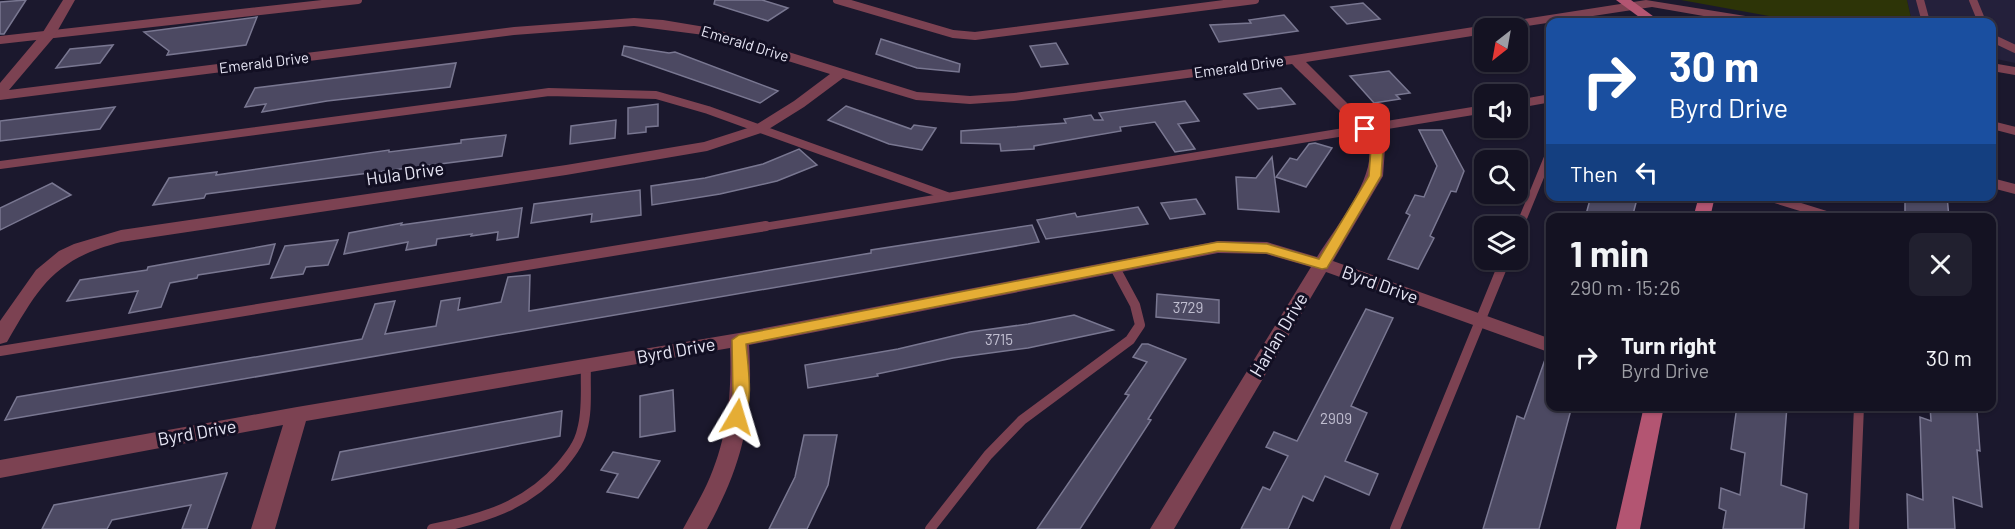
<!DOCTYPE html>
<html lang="en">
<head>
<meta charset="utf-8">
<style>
	body { margin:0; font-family:Barlow,sans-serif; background:#21202f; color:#f1f3f6; height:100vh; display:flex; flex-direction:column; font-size:22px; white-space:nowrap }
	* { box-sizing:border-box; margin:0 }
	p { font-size:20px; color:#9d9ea5 }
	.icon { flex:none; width:33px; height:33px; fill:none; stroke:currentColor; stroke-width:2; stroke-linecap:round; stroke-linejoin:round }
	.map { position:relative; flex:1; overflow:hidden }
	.sheet { position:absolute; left:1546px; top:213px; width:450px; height:198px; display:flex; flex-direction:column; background:#141222; border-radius:12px; box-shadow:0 2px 4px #0004,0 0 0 2px #333240 }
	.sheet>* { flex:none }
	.banner { position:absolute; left:1546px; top:18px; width:450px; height:183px; border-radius:12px; box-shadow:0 2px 4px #0004,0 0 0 2px #333240; background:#1a4fa0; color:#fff; overflow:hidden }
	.needle { width:39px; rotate:211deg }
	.controls { position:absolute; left:1474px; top:18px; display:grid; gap:12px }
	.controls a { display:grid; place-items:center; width:54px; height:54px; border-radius:12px; background:#141222; box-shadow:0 2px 4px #0004,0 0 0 2px #333240; font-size:30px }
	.pin { position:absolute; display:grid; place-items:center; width:51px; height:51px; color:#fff; margin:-26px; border-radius:12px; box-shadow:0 3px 9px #0006 }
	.me { position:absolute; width:66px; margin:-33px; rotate:7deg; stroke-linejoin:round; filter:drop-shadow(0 0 4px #0008) }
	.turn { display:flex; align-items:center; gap:21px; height:126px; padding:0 24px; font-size:27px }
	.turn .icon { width:78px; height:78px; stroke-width:2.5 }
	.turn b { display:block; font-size:42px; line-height:51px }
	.then { display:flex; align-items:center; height:57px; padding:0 24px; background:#0003; gap:12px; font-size:22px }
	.round { display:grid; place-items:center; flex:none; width:63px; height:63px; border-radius:12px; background:#21202f }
	.head { display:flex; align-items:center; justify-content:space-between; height:102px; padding:0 24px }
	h1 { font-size:36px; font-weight:700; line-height:45px }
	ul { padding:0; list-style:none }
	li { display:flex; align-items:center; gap:18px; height:84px; padding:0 24px }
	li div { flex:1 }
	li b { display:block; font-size:22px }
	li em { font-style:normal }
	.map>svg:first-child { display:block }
	.built { fill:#24203b }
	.green { fill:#2d3407 }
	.building { fill:#4c4962; stroke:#797791; stroke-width:1.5 }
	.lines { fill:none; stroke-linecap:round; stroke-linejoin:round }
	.lane-far1 { stroke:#7c4252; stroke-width:8 }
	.lane { stroke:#7c4252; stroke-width:10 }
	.street { fill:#7c4252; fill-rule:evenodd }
	.secondary { fill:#b35572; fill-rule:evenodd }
	.route { fill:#e5ad35; stroke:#957022; stroke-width:1.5 }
	.labels { text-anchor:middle; stroke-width:6; stroke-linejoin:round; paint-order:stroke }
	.far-street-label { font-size:15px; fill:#e6e5f4; stroke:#120f23 }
	.number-label { font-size:15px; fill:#c0bed0 }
	.street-label { font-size:18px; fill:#e6e5f4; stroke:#120f23 }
</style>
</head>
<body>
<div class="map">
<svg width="2015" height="529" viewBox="0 0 2015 529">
	<rect width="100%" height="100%" fill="#1b182d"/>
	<polygon class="built" points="1907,0 2015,0 2015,63 1992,58 1992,22 1912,22"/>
	<polygon class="green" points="1681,0 1907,0 1912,22 1802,22"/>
	<g class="building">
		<polygon points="26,0 4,34 0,34 0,2"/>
		<polygon points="715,0 762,0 788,8 768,21 714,4"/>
		<polygon points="1363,3 1380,19 1347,24 1331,7"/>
		<polygon points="1284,15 1298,31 1219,42 1210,25 1251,23 1249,20"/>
		<polygon points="257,17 246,45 167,55 169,51 144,32"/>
		<polygon points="881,39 960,64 959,72 917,68 876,54"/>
		<polygon points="1056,43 1068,64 1041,67 1030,46"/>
		<polygon points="113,45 100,63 56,68 70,49"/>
		<polygon points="624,46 669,53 675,52 778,91 760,103 622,55"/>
		<polygon points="456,63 450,87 327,101 262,112 266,104 245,107 255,88"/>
		<polygon points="1389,71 1410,93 1396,95 1400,99 1374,103 1350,76"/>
		<polygon points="1281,88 1295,104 1258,109 1244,94"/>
		<polygon points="1185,101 1199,121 1178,124 1195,149 1175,152 1155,122 1120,127 1121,131 1034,146 1034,149 1001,151 1000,144 961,143 961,131 1066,123 1064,119 1091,115 1094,120 1103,120 1099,113"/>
		<polygon points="658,104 658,126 646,127 646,132 628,134 628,108"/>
		<polygon points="846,106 911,129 914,125 936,128 922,150 889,144 828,120"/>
		<polygon points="115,107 100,129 0,141 0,121"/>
		<polygon points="616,120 615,138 570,144 571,126"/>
		<polygon points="1419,130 1442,130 1464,171 1456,192 1451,191 1430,236 1434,238 1418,269 1388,259 1410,215 1406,213 1415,195 1424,197 1437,166"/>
		<polygon points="506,135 502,156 206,194 204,198 153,205 169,178 217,172 216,175 389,150 389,152 461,143 461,140"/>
		<polygon points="1315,143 1332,148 1306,187 1276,177 1290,158 1297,160 1309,144"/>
		<polygon points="799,149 817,165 777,181 720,194 652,205 651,186 705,178 763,164"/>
		<polygon points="1272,157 1279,212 1238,209 1236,177 1256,178"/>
		<polygon points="52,183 71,195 0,230 0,208"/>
		<polygon points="640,190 641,215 591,222 592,214 531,223 534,204"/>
		<polygon points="1591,196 1628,196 1637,199 1632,218 1585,218"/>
		<polygon points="1905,196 1947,196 1949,218 1925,218 1905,212"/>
		<polygon points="1196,199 1205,214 1170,219 1161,203"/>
		<polygon points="1138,207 1148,224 1046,239 1037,220 1075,213 1077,217"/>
		<polygon points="522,208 518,237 497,240 498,232 471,236 472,234 437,239 436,245 406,250 408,242 344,254 349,233 402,223 401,225"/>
		<polygon points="1032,225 1039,242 5,420 17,397 362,339 375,304 395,301 385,334 436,326 441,301 460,298 458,310 501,302 508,277 530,275 529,311 871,253 871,250"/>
		<polygon points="338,240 328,265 306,267 303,274 271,278 285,246"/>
		<polygon points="275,244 269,264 198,275 197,278 170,283 161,307 129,313 138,291 67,301 80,280 147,270 148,267"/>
		<polygon points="1157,294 1219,300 1219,323 1156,317"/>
		<polygon points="1366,309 1393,318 1351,406 1367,413 1345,461 1378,474 1369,495 1325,476 1313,501 1303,496 1288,529 1241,529 1263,487 1270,490 1288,456 1266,447 1274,432 1297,441"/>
		<polygon points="1074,315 1113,330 1028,348 953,358 877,374 878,376 808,388 805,365 898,349 970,332 1028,324"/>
		<polygon points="1142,344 1148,344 1186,359 1148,419 1151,420 1080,529 1037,529 1129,395 1125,394 1147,362 1133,357"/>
		<polygon points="1547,354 1551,355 1551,406 1572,406 1539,529 1483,529 1517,416 1524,419"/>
		<polygon points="673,390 675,431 640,437 640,396"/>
		<polygon points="1737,406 1787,406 1781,485 1807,494 1804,529 1723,529 1726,511 1719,508 1721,488 1740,495 1745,453 1731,449"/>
		<polygon points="1930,406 1964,406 1977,411 1980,451 1977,450 1982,507 1953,497 1955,529 1908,529 1907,494 1923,500 1920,417 1931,421"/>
		<polygon points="562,411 560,436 332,480 340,452"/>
		<polygon points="804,435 837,435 828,485 807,529 769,529 795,477"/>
		<polygon points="613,452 660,461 638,498 607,492 618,474 601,470"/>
		<polygon points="227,473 207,529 182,529 191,505 112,520 107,529 42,529 54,505"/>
	</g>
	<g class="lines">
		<g class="lane-far1">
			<polyline points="837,0 953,34 975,36 1255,0"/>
			<polyline points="1920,0 1926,22"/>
			<polyline points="1973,0 1982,22"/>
			<polyline points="1992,38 2015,49"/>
			<polyline points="0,40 358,0"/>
			<polyline points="1518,104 1551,98"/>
			<polyline points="1992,125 2015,131"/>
			<polyline points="0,165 549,92 656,95 708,110 947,196"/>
			<polyline points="1765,196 1836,218"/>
			<polyline points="757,228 1485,109"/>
			<polyline points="1519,228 1551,150"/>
		</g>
		<g class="lane">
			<polyline points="1518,230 1520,226"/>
			<polyline points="0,351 766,226"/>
			<path d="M432,529C482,519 527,506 561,466C570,455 579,444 582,430C588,410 585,387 586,366"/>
			<polyline points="930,529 988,455 1022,420 1130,340 1140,325 1135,305 1114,266"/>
			<polyline points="1395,529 1505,260"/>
			<polyline points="1854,529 1859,406"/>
		</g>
		<g class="street">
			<path d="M63,0H75L54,37L9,90L514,27L634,18L663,20L711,28L917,92L970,96L1014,93L1295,55L1646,0L1758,18L1765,22H1738L1652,7L1515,28H1485V34L1306,62L1370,126L1385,149L1383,176L1333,261L1551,339V353L1326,272L1174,529H1150L1311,267L1266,254L1218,253L749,345C754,417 742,466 707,529H683C691,514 700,499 707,484C727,440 732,396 730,348L306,421L275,529H251L283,425L0,478V460L297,407L739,333L1218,241L1267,242L1317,257C1333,231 1374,180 1369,150C1366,131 1307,80 1292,64L1014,101L970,104L916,100L843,78L804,107L764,132L707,151L566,175L121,242C55,259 40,285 7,342L0,344V321L36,270L59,251L74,244L121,230L566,165L704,142L754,126L794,101L830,74L704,35L634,26L514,35L0,100V83L43,32Z"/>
			<polygon points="1992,63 2015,67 2015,75 1992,71"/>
			<polygon points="1992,178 2015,184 2015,194 1992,188"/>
		</g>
		<g class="secondary">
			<polygon points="1616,0 1631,0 1661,22 1646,22"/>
			<polygon points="1699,196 1715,196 1710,218 1693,218"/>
			<polygon points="1644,406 1664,406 1640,529 1616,529"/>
		</g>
	</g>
	<path class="route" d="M1365,126L1369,127L1383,148L1381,176L1327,268L1322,269L1267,253L1218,251L746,344C748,368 754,400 743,422H731L729,417L733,396L732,340L739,335L1218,242L1267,244L1319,259L1369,176L1371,148L1359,129Z"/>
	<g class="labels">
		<g class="far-street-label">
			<text transform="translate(745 44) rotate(17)" y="5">Emerald Drive</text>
			<text transform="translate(264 63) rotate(-7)" y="5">Emerald Drive</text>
			<text transform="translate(1239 67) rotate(-8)" y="5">Emerald Drive</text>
		</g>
		<g class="number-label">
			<text x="1188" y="313">3729</text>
			<text x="999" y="345">3715</text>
			<text x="1336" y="424">2909</text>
		</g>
		<g class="street-label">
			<text transform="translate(405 174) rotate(-8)" y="6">Hula Drive</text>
			<text transform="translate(1380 285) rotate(20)" y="6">Byrd Drive</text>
			<text transform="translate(1279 335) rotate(-59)" y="6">Harlan Drive</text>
			<text transform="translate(676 351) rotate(-10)" y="6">Byrd Drive</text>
			<text transform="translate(197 433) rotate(-10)" y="6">Byrd Drive</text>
		</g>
	</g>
</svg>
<div class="controls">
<a><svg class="needle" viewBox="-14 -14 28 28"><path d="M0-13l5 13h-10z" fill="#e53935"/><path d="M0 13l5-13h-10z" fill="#9d9ea5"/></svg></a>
<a><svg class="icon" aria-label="sound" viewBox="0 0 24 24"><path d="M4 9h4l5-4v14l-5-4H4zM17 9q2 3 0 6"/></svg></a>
<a><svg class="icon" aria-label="search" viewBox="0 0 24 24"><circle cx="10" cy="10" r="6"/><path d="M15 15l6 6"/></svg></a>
<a><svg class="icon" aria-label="layers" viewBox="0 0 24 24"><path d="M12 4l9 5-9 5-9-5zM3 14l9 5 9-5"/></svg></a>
</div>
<div class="pin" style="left:1365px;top:129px;background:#d93025"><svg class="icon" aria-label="arrive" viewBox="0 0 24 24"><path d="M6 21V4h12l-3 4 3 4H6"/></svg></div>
<svg class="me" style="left:737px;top:417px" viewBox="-20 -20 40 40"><path d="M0-17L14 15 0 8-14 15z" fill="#e5ad35" stroke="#fff" stroke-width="4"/></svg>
<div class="banner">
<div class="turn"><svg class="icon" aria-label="right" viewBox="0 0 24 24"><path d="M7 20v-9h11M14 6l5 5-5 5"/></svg><div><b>30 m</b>Byrd Drive</div></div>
<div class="then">Then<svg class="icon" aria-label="left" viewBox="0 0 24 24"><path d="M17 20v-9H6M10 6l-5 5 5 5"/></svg></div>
</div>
<section class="sheet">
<div class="head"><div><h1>1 min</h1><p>290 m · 15:26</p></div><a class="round"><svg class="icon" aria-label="close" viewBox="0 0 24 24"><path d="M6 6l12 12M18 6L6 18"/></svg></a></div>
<ul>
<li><svg class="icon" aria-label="right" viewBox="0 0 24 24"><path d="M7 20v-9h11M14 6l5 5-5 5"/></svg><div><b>Turn right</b><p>Byrd Drive</p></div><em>30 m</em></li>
</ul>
</section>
</div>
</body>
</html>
